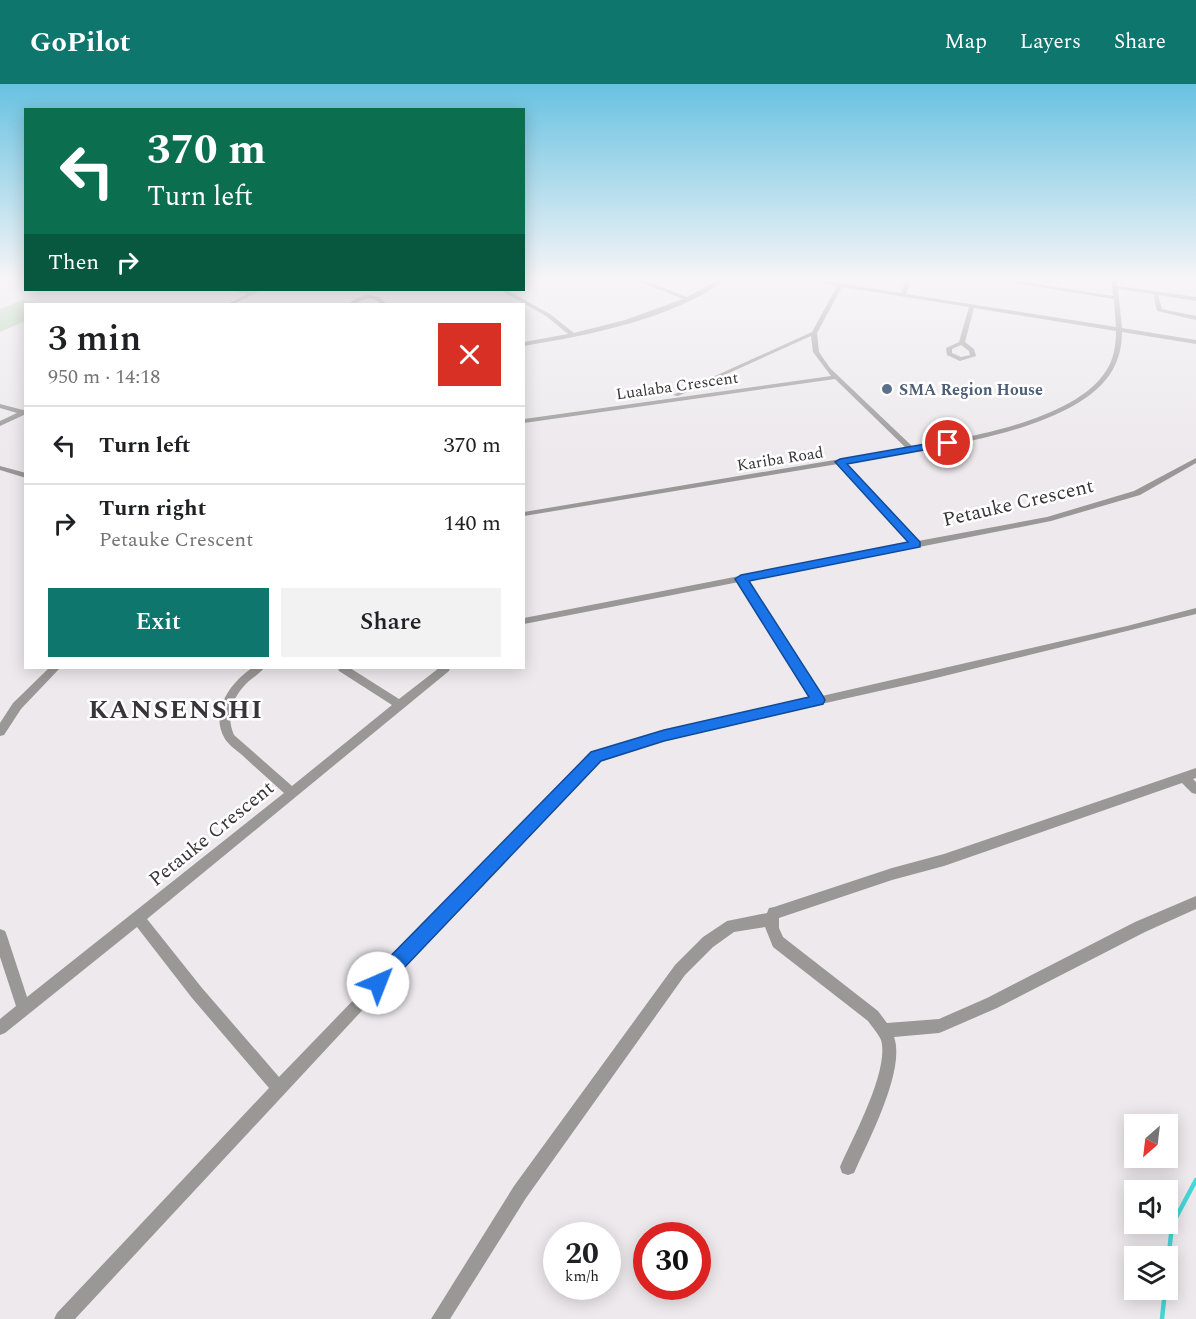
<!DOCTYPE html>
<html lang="en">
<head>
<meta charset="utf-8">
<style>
	body { margin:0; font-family:Spectral,serif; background:#f2f2f2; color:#202124; height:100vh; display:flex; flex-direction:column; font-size:22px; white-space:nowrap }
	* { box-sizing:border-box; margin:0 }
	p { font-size:20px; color:#757577 }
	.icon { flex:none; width:33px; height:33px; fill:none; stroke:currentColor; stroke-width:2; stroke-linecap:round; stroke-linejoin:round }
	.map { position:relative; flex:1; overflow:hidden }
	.sheet { position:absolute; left:24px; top:219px; width:501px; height:366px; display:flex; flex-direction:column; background:#fff; border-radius:0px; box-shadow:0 3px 15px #0003 }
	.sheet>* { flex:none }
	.hud { position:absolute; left:24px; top:24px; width:501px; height:183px; border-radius:0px; box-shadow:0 3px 15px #0003; background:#0b6e4f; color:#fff; overflow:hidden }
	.needle { width:39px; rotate:208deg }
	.controls { position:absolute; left:1124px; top:1030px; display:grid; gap:12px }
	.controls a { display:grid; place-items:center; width:54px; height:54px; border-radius:0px; background:#fff; box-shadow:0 3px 15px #0003; font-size:30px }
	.speed { position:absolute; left:543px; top:1138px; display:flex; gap:12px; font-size:30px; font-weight:700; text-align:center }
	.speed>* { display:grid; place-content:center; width:78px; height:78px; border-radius:50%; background:#fff; box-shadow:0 3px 15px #0003; line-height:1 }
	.speed small { font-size:15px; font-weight:400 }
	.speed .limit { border:9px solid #d22; background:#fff; color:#111 }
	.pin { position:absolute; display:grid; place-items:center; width:51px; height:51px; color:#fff; margin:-26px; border:3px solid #fff; border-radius:50%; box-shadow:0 2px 6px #0007 }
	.me { position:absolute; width:66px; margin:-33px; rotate:44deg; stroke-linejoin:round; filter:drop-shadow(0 0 4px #0008) }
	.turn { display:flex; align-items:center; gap:21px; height:126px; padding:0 24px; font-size:27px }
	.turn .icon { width:78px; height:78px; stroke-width:2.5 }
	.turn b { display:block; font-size:42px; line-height:51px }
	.then { display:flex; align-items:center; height:57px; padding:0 24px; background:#0003; gap:12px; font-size:22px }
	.round { display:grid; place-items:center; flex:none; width:63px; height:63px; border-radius:0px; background:#f2f2f2 }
	.overview { display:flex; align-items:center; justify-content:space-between; height:102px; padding:0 24px }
	h1 { font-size:36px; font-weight:600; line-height:45px }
	.action { display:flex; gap:12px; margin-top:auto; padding:12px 24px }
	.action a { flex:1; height:69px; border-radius:0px; background:#0f766e; color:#fff; font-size:24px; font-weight:600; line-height:69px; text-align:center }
	.action a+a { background:#f2f2f2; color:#202124 }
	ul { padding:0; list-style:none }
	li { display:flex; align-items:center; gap:18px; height:78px; padding:0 24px; border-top:2px solid #e0e0e0 }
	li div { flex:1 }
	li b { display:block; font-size:22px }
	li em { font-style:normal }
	header { display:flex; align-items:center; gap:36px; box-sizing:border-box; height:84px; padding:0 30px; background:#0f766e; color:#fff }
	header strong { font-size:28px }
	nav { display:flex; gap:33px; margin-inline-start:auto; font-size:21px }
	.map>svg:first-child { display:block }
	.green { fill:#a8d1a4 }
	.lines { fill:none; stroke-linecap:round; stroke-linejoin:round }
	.stream { stroke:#46d7d7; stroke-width:4.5 }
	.minor { fill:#9a9797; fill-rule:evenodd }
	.route { fill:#1a73e8; stroke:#114b97; stroke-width:1.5 }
	.service-dot { fill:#5c6f8a; stroke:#fff; stroke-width:2 }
	.labels { text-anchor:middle; stroke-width:5; stroke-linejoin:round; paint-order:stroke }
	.far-street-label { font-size:16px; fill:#373537; stroke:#fff }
	.far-service-label { font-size:16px; font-weight:bold; fill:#4e5e75; stroke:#fff; text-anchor:start }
	.street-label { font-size:20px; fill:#373537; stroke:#fff }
	.district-label { font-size:26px; font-weight:bold; letter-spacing:1.5px; fill:#373537; stroke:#fff }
</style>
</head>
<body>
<header>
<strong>GoPilot</strong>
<nav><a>Map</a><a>Layers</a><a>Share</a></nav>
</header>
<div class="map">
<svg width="1196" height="1235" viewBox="0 0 1196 1235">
	<rect width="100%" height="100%" fill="#ede9ed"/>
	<polygon class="green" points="23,216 43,220 26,220 25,237 0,248 0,225"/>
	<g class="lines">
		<g class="stream">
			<polyline points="1167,1188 1172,1141 1196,1096"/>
			<polyline points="1162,1235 1165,1206"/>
		</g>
		<g class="minor">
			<path d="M633,195H641L687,213L720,195H727C673,235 589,251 524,262V258L568,250L546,232L500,206H506L550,230L574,249L625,236L683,215Z"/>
			<path d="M800,195H814L901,209L906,195H912L906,210L1116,243L1114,215L990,195H1004L1113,212L1111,195H1117V202L1196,213V217L1158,211L1162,225L1196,232V236L1157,227L1153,210L1118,205L1122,244L1196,256V260L1122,248C1122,262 1119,275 1112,287C1074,351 913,367 845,379L918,457L1047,433L1134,407L1196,374V379L1140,411L1051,437L747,497L822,612L1127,542L1196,524V530L924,597L664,655L600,676L383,904L75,1235H54L57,1229L269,1004L192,914L137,843L5,949L0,951V935L16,922L0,873V845L5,847L7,852L27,913L284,709C270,696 256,684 242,671C236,666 229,661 225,655C209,628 230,599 252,584H264C260,589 254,593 249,597C233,612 225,630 234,651L292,702L392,621L339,587L338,584H350L399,615L439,584H450L449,587L147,835L202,904L279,993L592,669L664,647L812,614L739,498L524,540V534L910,459L838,380L524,432V428L906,364L835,295L524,339V335L831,292L813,268L811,252L678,312L673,311L812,248L837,202ZM842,203L969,223L959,258L946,264L947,271L960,277L976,272L974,265L965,258L974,224L1116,247C1116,261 1114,275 1106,287C1075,336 967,354 913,363L830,284L819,268L817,249ZM961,261L969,267L970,271L961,273L952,269V265Z"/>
			<polygon points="235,206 252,207 262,206 233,220 228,220 247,210 235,207"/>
			<path d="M368,211L379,213L387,220H381C367,207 362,221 348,220L357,214Z"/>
			<polygon points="0,320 23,326 26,325 26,330 0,342 0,337 17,329 0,324"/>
			<polygon points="0,382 26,389 26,394 0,386"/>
			<polygon points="49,584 60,584 21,625 4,651 0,652 0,639 13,619"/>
			<path d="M1196,684V694L1193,695L1196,698V710L1192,709L1182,699L944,782L892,796L779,834V844L783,853L878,927L887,939L939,935L987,914L1135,838L1196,812V825L1145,848L997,924L944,947L939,949L894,953C906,986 868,1057 854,1089L848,1091L842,1089L840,1083C852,1055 890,986 881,956C878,949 872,943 868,937L773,863L765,843L734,848L713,863L685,891L526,1114L450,1235H431L514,1102L675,881L703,853L727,837L767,829L769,824L774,823L892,784L944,770Z"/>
		</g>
	</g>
	<linearGradient id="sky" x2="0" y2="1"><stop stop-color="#67c2e1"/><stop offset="0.53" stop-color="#f7f5f7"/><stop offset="1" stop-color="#f7f5f7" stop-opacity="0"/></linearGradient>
	<rect width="1196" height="368" fill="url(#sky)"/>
	<polygon class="route" points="948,356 951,357 951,361 847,380 920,458 920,463 749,497 823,612 825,616 823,620 664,657 601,677 384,905 378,908 371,905 369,899 371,892 591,668 664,646 809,613 735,495 741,491 908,458 835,378 840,375"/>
	<circle class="service-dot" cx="887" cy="305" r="6"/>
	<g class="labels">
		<g class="far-street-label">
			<text transform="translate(677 301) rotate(-8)" y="6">Lualaba Crescent</text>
			<text transform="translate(780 374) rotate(-9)" y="6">Kariba Road</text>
		</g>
		<g class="far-service-label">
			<text x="899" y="311">SMA Region House</text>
		</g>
		<g class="street-label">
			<text transform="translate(1018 418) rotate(-13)" y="7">Petauke Crescent</text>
			<text transform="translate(211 749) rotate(-39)" y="7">Petauke Crescent</text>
		</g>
		<g class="district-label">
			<text x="176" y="634">KANSENSHI</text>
		</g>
	</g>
</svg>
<div class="controls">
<a><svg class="needle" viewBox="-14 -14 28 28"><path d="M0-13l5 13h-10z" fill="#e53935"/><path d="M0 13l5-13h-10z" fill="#757577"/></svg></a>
<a><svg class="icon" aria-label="sound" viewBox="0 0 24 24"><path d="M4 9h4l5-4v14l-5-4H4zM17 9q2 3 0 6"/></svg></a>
<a><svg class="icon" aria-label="layers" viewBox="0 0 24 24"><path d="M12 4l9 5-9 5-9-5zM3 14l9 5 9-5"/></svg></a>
</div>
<div class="speed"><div>20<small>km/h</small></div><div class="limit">30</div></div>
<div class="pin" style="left:948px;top:359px;background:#d93025"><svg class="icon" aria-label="arrive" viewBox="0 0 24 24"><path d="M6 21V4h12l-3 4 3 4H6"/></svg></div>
<svg class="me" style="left:378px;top:899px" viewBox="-20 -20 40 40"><circle r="19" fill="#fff"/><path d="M0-13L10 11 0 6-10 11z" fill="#1a73e8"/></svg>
<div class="hud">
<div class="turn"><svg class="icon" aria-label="left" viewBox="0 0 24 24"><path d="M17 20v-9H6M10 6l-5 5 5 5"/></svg><div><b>370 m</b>Turn left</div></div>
<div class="then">Then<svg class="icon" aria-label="right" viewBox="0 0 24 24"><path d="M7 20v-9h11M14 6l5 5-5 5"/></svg></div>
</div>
<section class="sheet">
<div class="overview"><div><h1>3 min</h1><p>950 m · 14:18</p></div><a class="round" style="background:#d93025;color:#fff"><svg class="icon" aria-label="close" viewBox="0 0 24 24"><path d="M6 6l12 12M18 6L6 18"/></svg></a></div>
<ul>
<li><svg class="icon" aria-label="left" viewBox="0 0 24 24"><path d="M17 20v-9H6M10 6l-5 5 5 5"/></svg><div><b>Turn left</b></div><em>370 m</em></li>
<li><svg class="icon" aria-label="right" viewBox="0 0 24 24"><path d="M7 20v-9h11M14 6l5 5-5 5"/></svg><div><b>Turn right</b><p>Petauke Crescent</p></div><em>140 m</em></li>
</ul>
<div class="action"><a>Exit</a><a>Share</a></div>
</section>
</div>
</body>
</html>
